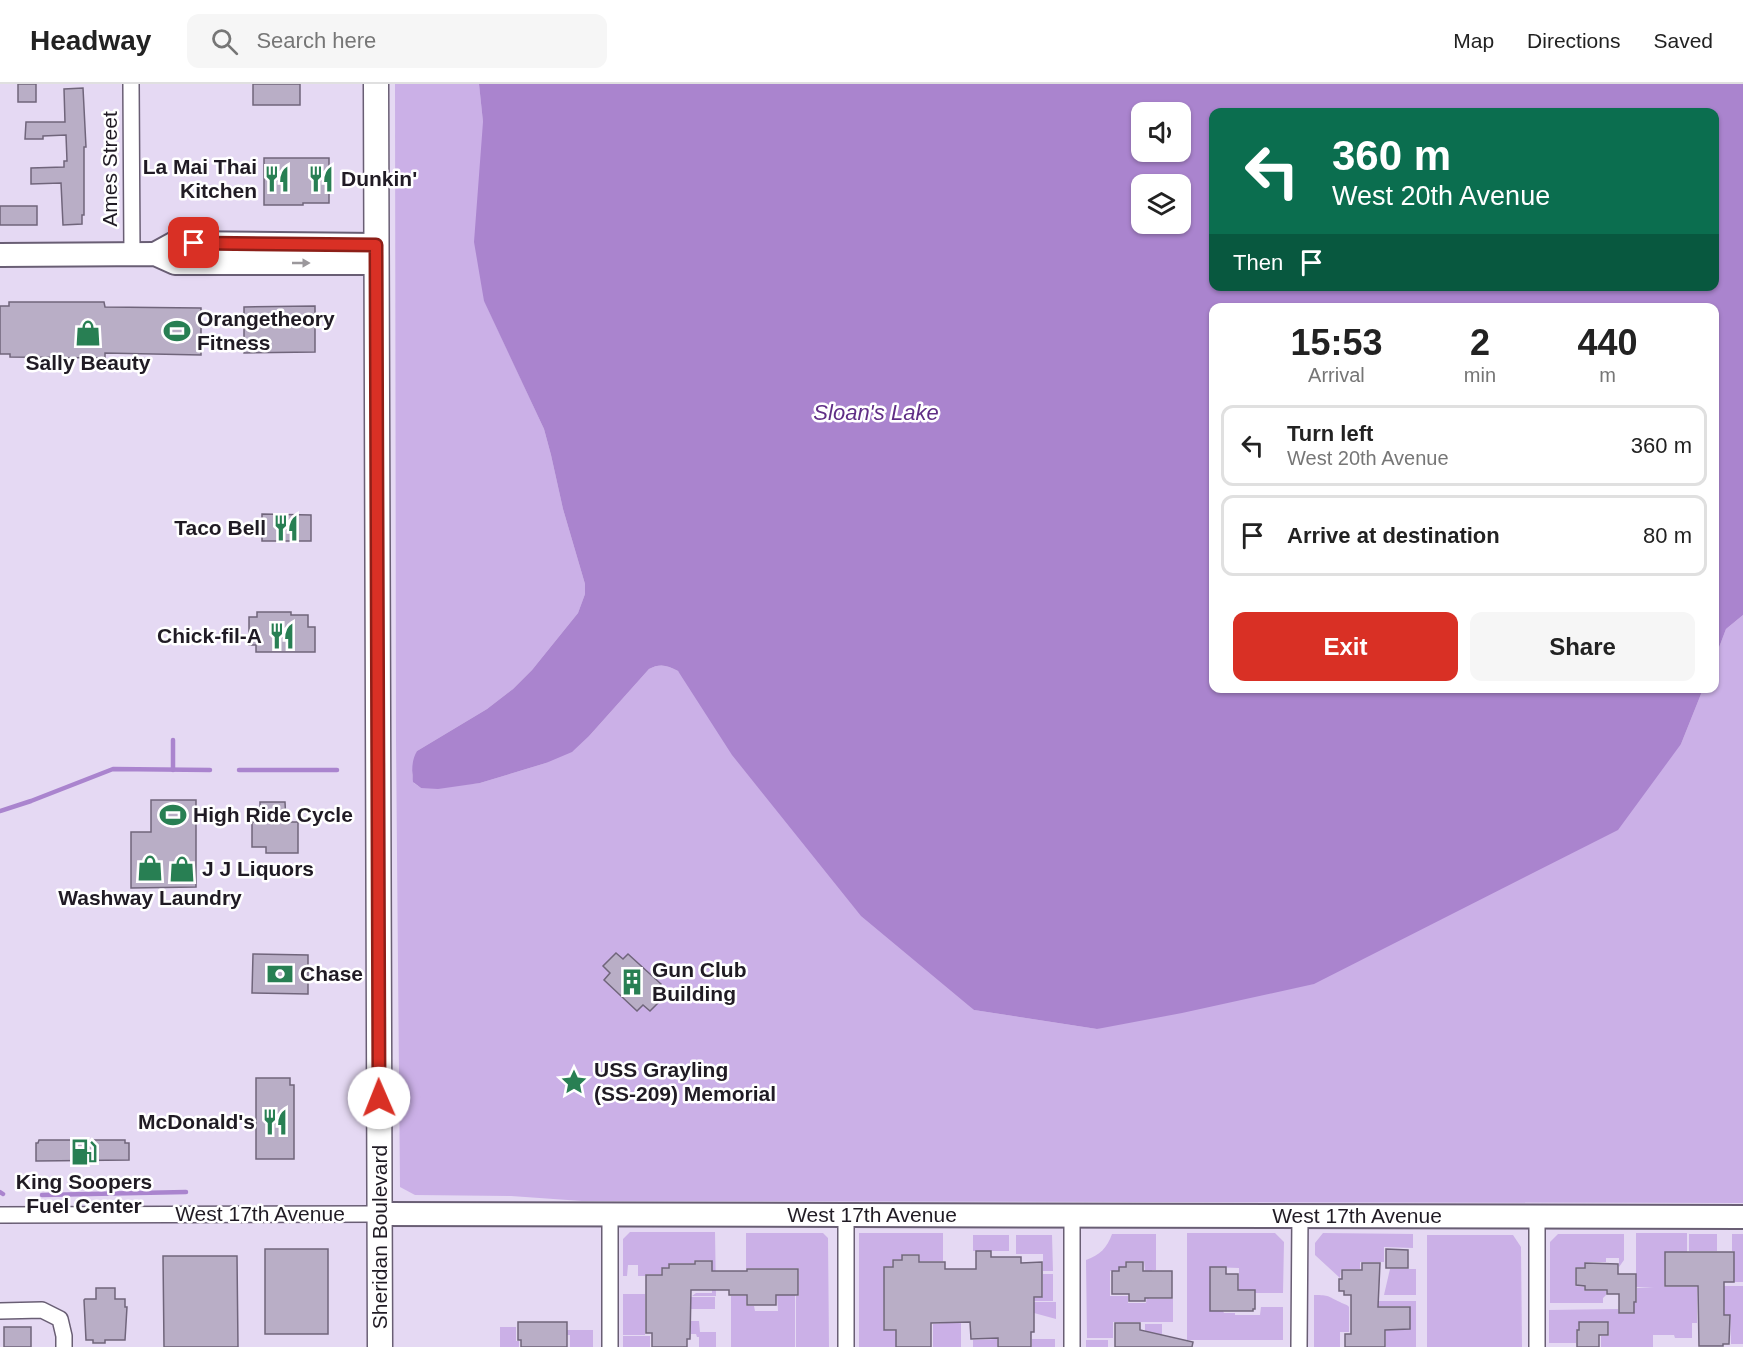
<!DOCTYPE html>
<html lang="en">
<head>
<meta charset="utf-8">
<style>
	body { margin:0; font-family:Arial,sans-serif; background:#f6f6f6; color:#222; height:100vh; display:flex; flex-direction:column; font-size:22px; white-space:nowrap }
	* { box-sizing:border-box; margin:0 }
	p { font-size:20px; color:#767676 }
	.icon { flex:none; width:33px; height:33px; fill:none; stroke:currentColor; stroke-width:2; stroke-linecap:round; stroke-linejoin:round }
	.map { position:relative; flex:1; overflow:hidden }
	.panel { position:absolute; left:1209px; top:219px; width:510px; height:390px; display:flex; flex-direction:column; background:#fff; border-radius:12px; box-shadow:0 2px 4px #0004 }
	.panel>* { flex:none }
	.top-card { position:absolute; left:1209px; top:24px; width:510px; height:183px; border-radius:12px; box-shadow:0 2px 4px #0004; background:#0b6e4f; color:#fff; overflow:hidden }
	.controls { position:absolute; left:1131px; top:18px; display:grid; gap:12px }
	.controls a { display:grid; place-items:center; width:60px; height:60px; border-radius:12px; background:#fff; box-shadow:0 2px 4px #0004; font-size:30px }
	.pin { position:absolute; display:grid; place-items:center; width:51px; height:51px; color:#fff; margin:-26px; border-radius:12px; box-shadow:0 3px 9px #0006 }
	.me { position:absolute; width:66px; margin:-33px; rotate:359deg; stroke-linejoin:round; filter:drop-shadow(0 0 4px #0008) }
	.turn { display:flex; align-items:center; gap:21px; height:126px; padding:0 24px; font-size:27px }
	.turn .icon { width:78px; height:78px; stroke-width:2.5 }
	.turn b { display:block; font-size:42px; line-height:51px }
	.then { display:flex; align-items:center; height:57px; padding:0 24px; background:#0003; gap:12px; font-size:22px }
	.eta { display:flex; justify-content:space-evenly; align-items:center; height:102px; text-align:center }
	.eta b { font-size:36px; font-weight:700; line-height:42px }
	.primary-button { display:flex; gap:12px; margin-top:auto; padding:12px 24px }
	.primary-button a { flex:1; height:69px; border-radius:12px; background:#d93025; color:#fff; font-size:24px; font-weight:700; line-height:69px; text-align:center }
	.primary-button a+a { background:#f6f6f6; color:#222 }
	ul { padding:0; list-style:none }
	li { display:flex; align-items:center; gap:18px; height:81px; margin:0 12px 9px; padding:0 12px; border:3px solid #e0e0e0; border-radius:12px }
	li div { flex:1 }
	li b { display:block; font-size:22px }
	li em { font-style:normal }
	header { display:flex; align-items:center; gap:36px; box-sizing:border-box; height:84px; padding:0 30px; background:#fff; border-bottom:2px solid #e0e0e0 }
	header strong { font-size:28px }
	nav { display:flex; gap:33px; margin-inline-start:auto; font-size:21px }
	.search { width:420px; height:54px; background:#f6f6f6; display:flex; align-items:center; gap:15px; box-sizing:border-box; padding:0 21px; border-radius:12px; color:#767676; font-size:22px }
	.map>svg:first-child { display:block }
	.green { fill:#cbb0e7 }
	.water { fill:#aa84ce; fill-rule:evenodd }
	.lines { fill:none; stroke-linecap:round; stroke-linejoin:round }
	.stream { stroke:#aa84ce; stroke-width:4.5 }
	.building { fill:#b9aec6; stroke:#70657b; stroke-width:1.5 }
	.street-casing { stroke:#695e74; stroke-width:18 }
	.secondary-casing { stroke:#695e74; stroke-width:26 }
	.primary-casing { stroke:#695e74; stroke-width:27 }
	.street { stroke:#fff; stroke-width:15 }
	.secondary { stroke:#fff; stroke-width:22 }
	.primary { stroke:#fff; stroke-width:24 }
	.oneway { fill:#9b989c }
	.route-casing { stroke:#8d1f18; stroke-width:15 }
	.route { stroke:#d93025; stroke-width:10 }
	.labels { text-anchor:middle; stroke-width:5; stroke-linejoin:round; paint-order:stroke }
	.poi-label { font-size:21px; font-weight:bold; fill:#201b24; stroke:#fff; text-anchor:start }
	.street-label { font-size:21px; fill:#201b24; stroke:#fff }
	.water-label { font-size:22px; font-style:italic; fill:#602e86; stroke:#fff }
</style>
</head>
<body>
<header>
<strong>Headway</strong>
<div class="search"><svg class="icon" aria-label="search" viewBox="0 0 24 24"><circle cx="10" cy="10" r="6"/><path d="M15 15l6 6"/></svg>Search here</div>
<nav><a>Map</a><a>Directions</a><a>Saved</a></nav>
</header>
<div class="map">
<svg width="1743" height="1263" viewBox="0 0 1743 1263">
	<rect width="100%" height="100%" fill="#e5d9f3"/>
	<g class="green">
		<path d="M395,0H479L483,38L484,216L544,345L551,371L563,425L585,500V510L578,529L532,586L513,605L487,625L417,667L412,691L414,699L421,704L480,699L546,679L590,651L649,585C660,579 667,581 678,587L974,926L1097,945L1681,660L1703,605L1714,604L1715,574L1726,545L1743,531V1119L582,1117L511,1112L415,1111L400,1103L396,656Z"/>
		<polygon points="630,1148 715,1148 716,1212 692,1212 696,1209 712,1209 712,1176 694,1176 694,1179 669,1179 668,1183 661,1184 661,1190 646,1190 645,1192 638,1192 638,1181 628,1181 627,1192 623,1192 623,1155"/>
		<polygon points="746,1149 823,1149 828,1154 829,1263 796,1263 796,1212 799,1212 799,1184 746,1184"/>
		<polygon points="859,1149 943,1149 943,1177 920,1177 920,1170 902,1170 901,1175 892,1175 892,1182 884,1183 883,1246 896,1247 896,1263 859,1263"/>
		<polygon points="1187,1149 1275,1149 1284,1158 1283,1209 1255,1209 1255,1206 1239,1206 1239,1184 1210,1183 1210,1227 1223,1227 1224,1229 1235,1229 1235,1231 1260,1231 1261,1223 1283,1223 1283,1256 1187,1256"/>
		<polygon points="1323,1149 1413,1150 1413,1164 1384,1163 1384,1178 1360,1178 1360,1185 1341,1185 1340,1194 1315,1171 1315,1159"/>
		<polygon points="1636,1149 1687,1149 1687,1168 1665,1168 1664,1203 1697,1203 1697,1239 1692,1239 1692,1254 1675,1254 1674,1251 1653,1251 1653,1263 1601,1263 1601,1252 1609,1252 1609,1239 1579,1238 1578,1246 1576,1246 1576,1259 1549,1259 1549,1226 1618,1225 1619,1230 1634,1230 1634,1219 1637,1218 1637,1204 1654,1203 1636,1203"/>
		<path d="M1112,1150H1156V1186H1152V1188H1145L1144,1177H1125V1183H1119V1186L1110,1187V1212H1128V1219H1146L1147,1212H1148L1149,1215H1173V1238H1113V1254H1087L1086,1176C1100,1171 1107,1164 1112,1150Z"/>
		<polygon points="1558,1150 1624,1150 1624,1176 1619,1183 1619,1174 1606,1174 1606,1178 1585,1178 1584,1183 1575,1183 1575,1202 1584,1203 1584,1207 1606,1207 1606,1211 1603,1214 1603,1219 1550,1219 1550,1158"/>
		<rect x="1689" y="1150" width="28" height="17"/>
		<polygon points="1732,1150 1743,1150 1743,1198 1734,1198 1734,1167 1732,1167"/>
		<rect x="973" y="1151" width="36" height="16"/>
		<polygon points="1016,1151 1052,1151 1053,1187 1043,1187 1043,1170 1016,1170"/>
		<polygon points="1427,1151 1513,1151 1521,1163 1522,1263 1427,1263"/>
		<polygon points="1390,1185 1416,1185 1416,1211 1384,1211"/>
		<polygon points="1043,1190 1053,1190 1053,1217 1034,1217 1034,1214 1043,1213"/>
		<polygon points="1698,1202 1743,1202 1743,1260 1731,1260 1730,1231 1725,1231 1724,1218 1698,1218"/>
		<rect x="623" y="1210" width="22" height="41"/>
		<polygon points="777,1211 795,1211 795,1263 731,1263 731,1212 746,1212 746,1222 754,1222 755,1227 778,1227"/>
		<path d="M1314,1211C1330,1211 1327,1212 1340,1218C1343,1220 1347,1220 1349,1223V1248H1340V1263H1314Z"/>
		<rect x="690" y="1213" width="25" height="12"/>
		<polygon points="1379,1217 1416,1217 1416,1263 1386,1263 1386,1246 1410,1245 1410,1222 1351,1222 1351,1220 1378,1220"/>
		<polygon points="1032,1218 1056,1218 1056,1235 1034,1229"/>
		<polygon points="691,1237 699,1237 700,1248 716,1248 716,1263 699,1263 699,1253 697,1253 696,1250 691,1250"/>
		<polygon points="961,1238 961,1263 933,1263 933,1240"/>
		<polygon points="1145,1240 1162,1240 1162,1250 1157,1250 1154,1263 1141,1263 1145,1249"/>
		<polygon points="500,1243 516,1243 516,1257 519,1257 519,1263 500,1263"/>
		<polygon points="567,1246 593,1246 593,1263 570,1263 570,1251 567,1251"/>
		<rect x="623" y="1252" width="27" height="11"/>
		<polygon points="997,1255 997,1263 973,1263 973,1256"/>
		<rect x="1032" y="1255" width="23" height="8"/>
		<rect x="1086" y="1256" width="22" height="7"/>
	</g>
	<path class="water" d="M479,0H1743V531L1726,545L1715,574L1714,224H1214V604L1703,605L1681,660L1618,746L1314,900L1182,929L1097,945L974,926L861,832L732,671L678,587C667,581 660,579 649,585L590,651L572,668L546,679L480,699L438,705L421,704L413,698C412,688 411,677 417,667L487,625L513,605L532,586L578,529L585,510V500L563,425L551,371L544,345L484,217L474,158L483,38ZM1142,28H1180V68H1142ZM1214,28H1714V202H1214ZM1142,100H1180V140H1142Z"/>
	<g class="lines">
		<g class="stream">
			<polyline points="173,656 173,686"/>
			<polyline points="239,686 337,686"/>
			<polyline points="0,727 31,717 113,685 210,686"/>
			<polyline points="0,1108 3,1110"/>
			<polyline points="42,1111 186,1108"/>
		</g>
	</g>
	<g class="building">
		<rect x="18" y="0" width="18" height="18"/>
		<rect x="253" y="0" width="47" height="21"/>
		<polygon points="83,4 86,63 84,63 84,131 82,131 82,140 63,141 61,99 31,100 31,84 64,83 64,77 67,77 66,51 43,52 43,55 25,55 26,38 65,38 64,5"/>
		<polygon points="264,74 329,74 329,119 303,119 303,121 264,121"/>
		<rect x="0" y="122" width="37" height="19"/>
		<polygon points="9,218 104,218 105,223 201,224 201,271 105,269 105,274 10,273 10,270 0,270 0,222 9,222"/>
		<polygon points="315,222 315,268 244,269 244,223"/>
		<polygon points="262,430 311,431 311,457 262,457"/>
		<polygon points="257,528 291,528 291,531 308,531 308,543 315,543 315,568 256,568 256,561 249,561 249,533 257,533"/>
		<polygon points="151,716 196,716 196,803 131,804 131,748 151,748"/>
		<polygon points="260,718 285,718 286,738 298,738 298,769 266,769 266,763 252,763 252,738 260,738"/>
		<polygon points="616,869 623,875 628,870 661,900 656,906 664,913 650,927 643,921 637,927 604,896 610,889 603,882"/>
		<polygon points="253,870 308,871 308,910 252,909"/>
		<polygon points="256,994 290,994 290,1001 294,1001 294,1075 256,1075"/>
		<polygon points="39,1056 125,1056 125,1059 129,1059 129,1076 36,1077 36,1059 38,1059"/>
		<rect x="265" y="1165" width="63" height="85"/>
		<polygon points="1386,1165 1408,1166 1408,1184 1386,1184"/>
		<polygon points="976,1167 991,1167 991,1173 1021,1173 1021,1179 1042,1178 1042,1213 1034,1213 1034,1248 1031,1248 1031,1263 998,1263 998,1254 971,1255 970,1238 931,1239 931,1263 896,1263 896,1246 884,1246 884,1183 893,1183 893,1176 902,1176 902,1171 919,1171 919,1178 945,1178 945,1185 976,1185"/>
		<polygon points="1665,1168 1734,1168 1734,1198 1724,1198 1724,1231 1730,1231 1729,1260 1723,1260 1723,1262 1699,1262 1698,1202 1665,1202"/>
		<polygon points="163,1172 237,1172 238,1263 164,1263"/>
		<polygon points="695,1177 712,1177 712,1187 747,1187 747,1185 798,1185 798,1211 776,1211 776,1221 747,1221 747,1211 729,1211 729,1206 691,1206 690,1255 687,1255 687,1263 652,1263 652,1249 646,1249 646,1191 662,1191 662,1184 669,1184 669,1180 695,1180"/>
		<polygon points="1126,1178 1143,1178 1143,1187 1172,1187 1172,1214 1145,1214 1145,1217 1129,1217 1129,1210 1112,1210 1112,1187 1119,1187 1119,1183 1126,1183"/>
		<polygon points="1362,1179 1380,1179 1378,1223 1410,1223 1410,1245 1385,1246 1385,1263 1345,1263 1345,1250 1351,1250 1351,1211 1344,1211 1344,1207 1339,1207 1339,1195 1342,1195 1342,1186 1362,1186"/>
		<polygon points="1585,1179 1618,1180 1618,1190 1636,1190 1636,1218 1634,1218 1634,1229 1619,1229 1619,1210 1607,1210 1607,1206 1585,1206 1585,1202 1576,1201 1576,1184 1585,1184"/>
		<polygon points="1210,1183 1226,1183 1226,1190 1238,1190 1238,1206 1255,1206 1255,1225 1253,1225 1253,1227 1210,1227"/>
		<polygon points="96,1204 115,1204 115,1215 125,1215 125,1223 127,1223 125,1256 105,1256 105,1259 93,1259 93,1256 86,1256 84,1216 85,1215 96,1215"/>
		<polygon points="518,1238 567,1238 567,1263 521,1263 521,1256 518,1256"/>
		<polygon points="1579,1238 1608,1238 1608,1251 1599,1251 1599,1263 1577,1263 1577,1246 1579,1246"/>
		<polygon points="1115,1239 1140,1239 1140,1246 1193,1258 1192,1263 1115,1263"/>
		<rect x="4" y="1243" width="27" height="20"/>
	</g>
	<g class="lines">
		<g class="street-casing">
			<g id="street">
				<polyline points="131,0 132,170"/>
				<polyline points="610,1130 610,1263"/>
				<polyline points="0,1131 380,1130"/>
				<polyline points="846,1131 846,1263"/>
				<polyline points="1537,1132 1537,1263"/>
				<polyline points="0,1227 42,1226 60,1235 64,1252 64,1263"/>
				<polyline points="1072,1263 1072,1131"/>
				<polyline points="1299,1263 1300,1132"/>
			</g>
		</g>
		<g class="secondary-casing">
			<g id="secondary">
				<polyline points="155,170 175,159 377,161"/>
				<polyline points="0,171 155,170 175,179 377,179"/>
				<polyline points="380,1130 1743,1133"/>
			</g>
		</g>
		<g class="primary-casing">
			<polyline id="primary" points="376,0 380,1263"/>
		</g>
		<use href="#street" class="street"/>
		<use href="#secondary" class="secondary"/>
		<use href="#primary" class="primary"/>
	</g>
	<defs><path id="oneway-solid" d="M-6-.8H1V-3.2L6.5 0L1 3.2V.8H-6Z" transform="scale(1.5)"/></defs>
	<use class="oneway" href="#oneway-solid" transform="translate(301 179)"/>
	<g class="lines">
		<g class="route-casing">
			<polyline id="route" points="194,159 376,161 379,1014"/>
		</g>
		<use href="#route" class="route"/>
	</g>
	<defs>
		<g id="restaurant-bare" transform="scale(2.07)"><path d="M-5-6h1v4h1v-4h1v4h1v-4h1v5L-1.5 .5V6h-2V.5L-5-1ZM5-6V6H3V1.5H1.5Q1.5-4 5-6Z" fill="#287f53" stroke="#fff" stroke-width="2.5" paint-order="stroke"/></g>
		<g id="stadium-bare" transform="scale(2.07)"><path d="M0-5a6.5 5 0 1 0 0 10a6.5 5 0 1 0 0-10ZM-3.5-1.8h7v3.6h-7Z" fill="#287f53" stroke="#fff" stroke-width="2.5" paint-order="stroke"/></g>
		<g id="shop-bare" transform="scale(2.07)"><path d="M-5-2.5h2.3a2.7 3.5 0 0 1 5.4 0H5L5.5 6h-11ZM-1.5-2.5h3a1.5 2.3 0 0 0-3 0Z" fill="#287f53" stroke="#fff" stroke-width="2.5" paint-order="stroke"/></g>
		<g id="bank-bare" transform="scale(2.07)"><path d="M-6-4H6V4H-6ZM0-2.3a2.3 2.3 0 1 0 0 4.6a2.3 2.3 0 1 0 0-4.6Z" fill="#287f53" stroke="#fff" stroke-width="2.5" paint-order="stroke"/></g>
		<g id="building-bare" transform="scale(2.07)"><path d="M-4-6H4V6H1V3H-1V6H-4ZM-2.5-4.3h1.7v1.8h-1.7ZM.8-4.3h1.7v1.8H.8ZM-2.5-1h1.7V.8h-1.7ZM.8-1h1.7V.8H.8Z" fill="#287f53" stroke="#fff" stroke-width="2.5" paint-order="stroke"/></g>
		<g id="sight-bare" transform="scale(2.07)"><path d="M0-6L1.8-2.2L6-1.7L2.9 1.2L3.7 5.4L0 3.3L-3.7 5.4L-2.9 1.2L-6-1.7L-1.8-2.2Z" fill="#287f53" stroke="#fff" stroke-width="2.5" paint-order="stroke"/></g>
		<g id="fuel-bare" transform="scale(2.07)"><path d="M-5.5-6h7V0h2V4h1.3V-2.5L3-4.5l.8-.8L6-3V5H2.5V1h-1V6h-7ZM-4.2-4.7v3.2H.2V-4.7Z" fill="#287f53" stroke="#fff" stroke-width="2.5" paint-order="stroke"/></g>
	</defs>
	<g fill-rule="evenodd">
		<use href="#restaurant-bare" x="277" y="95"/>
		<use href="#restaurant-bare" x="321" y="95"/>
		<use href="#stadium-bare" x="177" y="247"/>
		<use href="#shop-bare" x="88" y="249"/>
		<use href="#restaurant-bare" x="286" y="444"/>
		<use href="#restaurant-bare" x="282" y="552"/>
		<use href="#stadium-bare" x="173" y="731"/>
		<use href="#shop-bare" x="150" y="784"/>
		<use href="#shop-bare" x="182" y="785"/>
		<use href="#bank-bare" x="280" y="890"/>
		<use href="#building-bare" x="632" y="898"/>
		<use href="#sight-bare" x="574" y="998"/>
		<use href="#restaurant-bare" x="275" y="1038"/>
		<use href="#fuel-bare" x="84" y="1068"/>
	</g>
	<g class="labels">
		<g class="poi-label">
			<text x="257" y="90" text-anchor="end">La Mai Thai<tspan x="257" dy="24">Kitchen</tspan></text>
			<text x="341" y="102">Dunkin'</text>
			<text x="197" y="242">Orangetheory<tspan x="197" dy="24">Fitness</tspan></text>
			<text x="88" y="286" text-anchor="middle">Sally Beauty</text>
			<text x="266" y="451" text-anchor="end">Taco Bell</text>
			<text x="262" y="559" text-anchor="end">Chick-fil-A</text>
			<text x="193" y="738">High Ride Cycle</text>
			<text x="202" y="792">J J Liquors</text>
			<text x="150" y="821" text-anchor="middle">Washway Laundry</text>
			<text x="652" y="893">Gun Club<tspan x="652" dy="24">Building</tspan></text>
			<text x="300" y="897">Chase</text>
			<text x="594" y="993">USS Grayling<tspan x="594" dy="24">(SS-209) Memorial</tspan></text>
			<text x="255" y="1045" text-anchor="end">McDonald's</text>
			<text x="84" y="1105" text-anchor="middle">King Soopers<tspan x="84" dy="24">Fuel Center</tspan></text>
		</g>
		<g class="street-label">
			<text transform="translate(110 85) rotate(-90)" y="7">Ames Street</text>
			<text x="260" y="1137">West 17th Avenue</text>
			<text x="872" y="1138">West 17th Avenue</text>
			<text x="1357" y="1139">West 17th Avenue</text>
			<text transform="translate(380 1153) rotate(-90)" y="7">Sheridan Boulevard</text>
		</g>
		<g class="water-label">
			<text x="876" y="336">Sloan's Lake</text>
		</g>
	</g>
</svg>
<div class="controls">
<a><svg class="icon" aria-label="sound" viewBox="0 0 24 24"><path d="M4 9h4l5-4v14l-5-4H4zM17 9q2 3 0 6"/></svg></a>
<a><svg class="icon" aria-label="layers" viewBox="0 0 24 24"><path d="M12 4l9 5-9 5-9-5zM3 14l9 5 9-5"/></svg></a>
</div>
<div class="pin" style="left:194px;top:159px;background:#d93025"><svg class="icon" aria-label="arrive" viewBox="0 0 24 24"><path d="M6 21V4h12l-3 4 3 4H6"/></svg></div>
<svg class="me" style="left:379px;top:1014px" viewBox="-20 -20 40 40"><circle r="19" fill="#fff"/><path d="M0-13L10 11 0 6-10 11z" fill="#d93025"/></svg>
<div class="top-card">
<div class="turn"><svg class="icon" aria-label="left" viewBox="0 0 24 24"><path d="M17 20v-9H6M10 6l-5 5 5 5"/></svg><div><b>360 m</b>West 20th Avenue</div></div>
<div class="then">Then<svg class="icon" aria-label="arrive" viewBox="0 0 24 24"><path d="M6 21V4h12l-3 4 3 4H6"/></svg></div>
</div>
<section class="panel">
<div class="eta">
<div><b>15:53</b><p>Arrival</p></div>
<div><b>2</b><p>min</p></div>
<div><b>440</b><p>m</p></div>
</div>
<ul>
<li><svg class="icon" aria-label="left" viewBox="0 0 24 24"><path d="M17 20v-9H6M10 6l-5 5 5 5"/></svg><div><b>Turn left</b><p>West 20th Avenue</p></div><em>360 m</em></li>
<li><svg class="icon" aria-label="arrive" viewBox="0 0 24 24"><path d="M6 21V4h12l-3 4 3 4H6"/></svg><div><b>Arrive at destination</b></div><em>80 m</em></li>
</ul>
<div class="primary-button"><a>Exit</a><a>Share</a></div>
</section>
</div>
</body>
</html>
